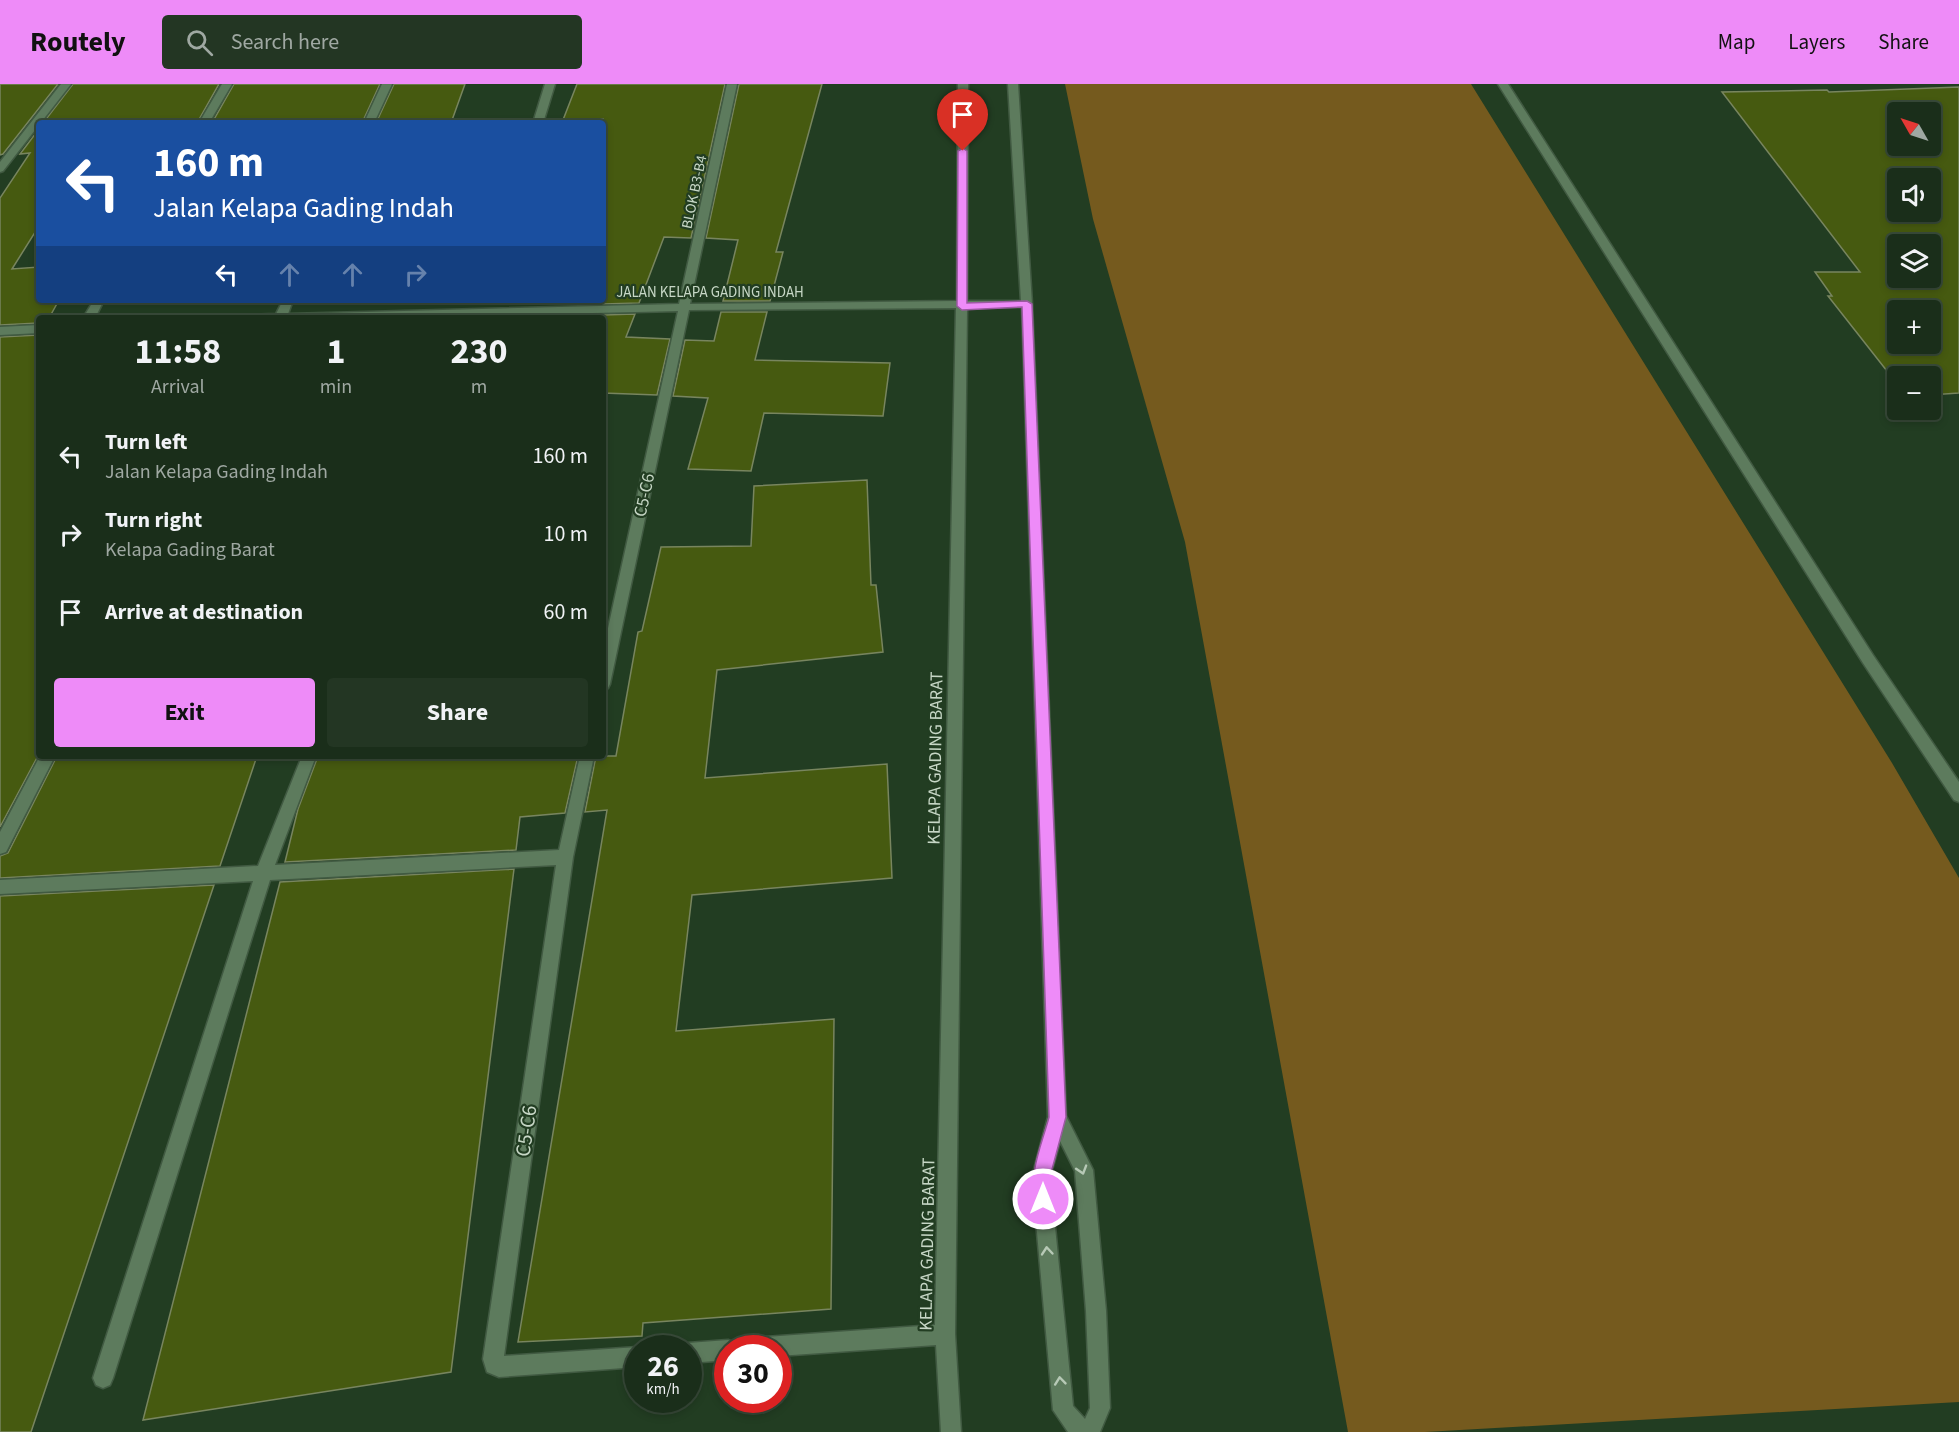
<!DOCTYPE html>
<html lang="en">
<head>
<meta charset="utf-8">
<style>
	body { margin:0; font-family:"Source Sans 3",sans-serif; background:#233623; color:#f1f3f6; height:100vh; display:flex; flex-direction:column; font-size:22px; white-space:nowrap }
	* { box-sizing:border-box; margin:0 }
	p { font-size:20px; color:#9fa8a2 }
	.icon { flex:none; width:33px; height:33px; fill:none; stroke:currentColor; stroke-width:2; stroke-linecap:round; stroke-linejoin:round }
	.map { position:relative; flex:1; overflow:hidden }
	.side { position:absolute; left:36px; top:231px; width:570px; height:444px; display:flex; flex-direction:column; background:#1a2e1a; border-radius:6px; box-shadow:0 3px 9px #0003,0 0 0 2px #384a39 }
	.side>* { flex:none }
	.top-card { position:absolute; left:36px; top:36px; width:570px; height:183px; border-radius:6px; box-shadow:0 3px 9px #0003,0 0 0 2px #384a39; background:#1a4fa0; color:#fff; overflow:hidden }
	.needle { width:39px; rotate:309deg }
	.buttons { position:absolute; left:1887px; top:18px; display:grid; gap:12px }
	.buttons a { display:grid; place-items:center; width:54px; height:54px; border-radius:6px; background:#1a2e1a; box-shadow:0 3px 9px #0003,0 0 0 2px #384a39; font-size:30px }
	.speed { position:absolute; left:624px; top:1251px; display:flex; gap:12px; font-size:30px; font-weight:700; text-align:center }
	.speed>* { display:grid; place-content:center; width:78px; height:78px; border-radius:50%; background:#1a2e1a; box-shadow:0 3px 9px #0003,0 0 0 2px #384a39; line-height:1 }
	.speed small { font-size:15px; font-weight:400 }
	.speed .limit { border:9px solid #d22; background:#fff; color:#111 }
	.pin { position:absolute; display:grid; place-items:center; width:51px; height:51px; color:#fff; margin:-62px -26px; border-radius:50% 50% 50% 0; rotate:-45deg; box-shadow:0 0 6px #0007 }
	.pin .icon { rotate:45deg }
	.me { position:absolute; width:66px; margin:-33px; rotate:0deg; stroke-linejoin:round; filter:drop-shadow(0 0 4px #0008) }
	.turn { display:flex; align-items:center; gap:21px; height:126px; padding:0 18px; font-size:27px }
	.turn .icon { width:78px; height:78px; stroke-width:2.5 }
	.turn b { display:block; font-size:42px; line-height:51px }
	.lanes { display:flex; align-items:center; height:57px; padding:0 18px; background:#0003; justify-content:center; gap:30px; direction:ltr }
	.lanes .off { opacity:.35 }
	.eta { display:flex; justify-content:space-evenly; align-items:center; height:102px; text-align:center }
	.eta b { font-size:36px; font-weight:700; line-height:42px }
	.button { display:flex; gap:12px; margin-top:auto; padding:12px 18px }
	.button a { flex:1; height:69px; border-radius:6px; background:#ee8bf8; color:#111; font-size:24px; font-weight:700; line-height:69px; text-align:center }
	.button a+a { background:#233623; color:#f1f3f6 }
	ul { padding:0; list-style:none }
	li { display:flex; align-items:center; gap:18px; height:78px; padding:0 18px }
	li div { flex:1 }
	li b { display:block; font-size:22px }
	li em { font-style:normal }
	header { display:flex; align-items:center; gap:36px; box-sizing:border-box; height:84px; padding:0 30px; background:#ee8bf8; color:#111 }
	header strong { font-size:28px }
	nav { display:flex; gap:33px; margin-inline-start:auto; font-size:21px }
	.search { width:420px; height:54px; background:#233623; display:flex; align-items:center; gap:15px; box-sizing:border-box; padding:0 21px; border-radius:6px; color:#9fa8a2; font-size:22px }
	.map>svg:first-child { display:block }
	.green { fill:#755a1e }
	.building { fill:#465a10; stroke:#78855f; stroke-width:1.5; fill-rule:evenodd }
	.lines { fill:none; stroke-linecap:round; stroke-linejoin:round }
	.minor-casing { stroke:#415a42; stroke-width:3 }
	.minor { fill:#5d7b5d; fill-rule:evenodd }
	.oneway { stroke:#b7c9b6 }
	.route { fill:#ee8bf8; stroke:#9b5aa1; stroke-width:1.5 }
	.labels { text-anchor:middle; stroke-width:4.5; stroke-linejoin:round; paint-order:stroke }
	.far-street-label { font-size:15px; fill:#c7d7c6; stroke:#223d22 }
	.street-label { font-size:18px; fill:#c7d7c6; stroke:#223d22 }
	.near-street-label { font-size:21px; fill:#c7d7c6; stroke:#223d22 }
</style>
</head>
<body>
<header>
<strong>Routely</strong>
<div class="search"><svg class="icon" aria-label="search" viewBox="0 0 24 24"><circle cx="10" cy="10" r="6"/><path d="M15 15l6 6"/></svg>Search here</div>
<nav><a>Map</a><a>Layers</a><a>Share</a></nav>
</header>
<div class="map">
<svg width="1959" height="1348" viewBox="0 0 1959 1348">
	<rect width="100%" height="100%" fill="#223d22"/>
	<polygon class="green" points="1065,0 1471,0 1892,679 1959,794 1959,1318 1425,1348 1348,1348 1185,458 1093,135"/>
	<g class="building">
		<polygon points="0,0 58,0 3,70 0,71"/>
		<polygon points="73,0 219,0 197,39 43,39"/>
		<polygon points="234,0 380,0 362,39 212,39"/>
		<polygon points="394,0 465,0 451,39 376,39"/>
		<polygon points="577,0 725,0 691,154 664,153 639,219 603,220 603,35 563,36"/>
		<polygon points="739,0 822,0 776,168 783,168 770,217 723,217 738,156 706,154"/>
		<path d="M1959,3V309L1930,311V292H1898V301L1828,212H1832L1815,188H1860L1722,8L1827,6L1829,8ZM1898,28H1930V62H1898ZM1898,94H1930V128H1898ZM1898,160H1930V194H1898ZM1898,226H1930V260H1898Z"/>
		<polygon points="39,45 39,142 12,185 39,183 39,216 59,216 49,234 39,234 39,239 0,241 0,114 30,69 20,70"/>
		<polygon points="721,228 767,228 755,276 890,279 883,332 764,329 751,387 688,385 708,314 673,312 685,256 714,257"/>
		<polygon points="635,230 626,253 670,255 657,311 603,309 603,231"/>
		<polygon points="39,251 39,670 0,743 0,253"/>
		<polygon points="867,396 871,501 876,501 883,568 717,586 705,694 887,680 892,794 692,811 676,947 834,935 831,1225 643,1239 642,1252 518,1258 607,726 585,728 596,672 616,672 638,548 642,547 661,463 751,462 754,402"/>
		<polygon points="57,672 257,672 220,782 0,794 0,772 8,769"/>
		<polygon points="318,672 578,672 565,729 520,733 516,766 285,778 298,725"/>
		<polygon points="514,785 451,1288 143,1336 280,798"/>
		<polygon points="214,801 31,1348 0,1348 0,812"/>
	</g>
	<g class="lines">
		<g class="minor-casing">
			<g id="minor">
				<polygon points="61,0 71,0 3,87 0,88 0,78"/>
				<polygon points="222,0 232,0 209,39 199,39"/>
				<polygon points="382,0 392,0 374,39 364,39"/>
				<polygon points="545,0 555,0 543,39 533,39"/>
				<path d="M727,0H737L690,220L957,217L958,0H968L967,217H1021L1008,0H1018L1032,220L1066,1032L1093,1086L1106,1227L1110,1324L1100,1348H1068L1053,1326L1032,1093L1048,1033L1022,223L967,224L955,1250L961,1348H941L936,1261L778,1272V1264H740L743,1257L750,1254L935,1241L956,224L689,226L610,600L608,604L603,606V567L678,227L387,234H243L249,231L276,230L283,216H293L288,230L679,220ZM1060,1057L1075,1087L1086,1227L1090,1324L1085,1335L1073,1322L1050,1093Z"/>
				<polygon points="1498,0 1508,0 1873,571 1959,698 1959,718 1954,716 1863,579"/>
				<polygon points="94,216 104,216 95,234 83,234"/>
				<polygon points="39,241 39,249 0,251 0,243"/>
				<polygon points="40,672 55,672 6,768 0,770 0,748"/>
				<polygon points="302,672 316,672 275,781 559,766 580,672 594,672 573,773 504,1272 638,1263 642,1264 638,1264 638,1283 499,1293 487,1288 483,1275 556,781 270,796 113,1294 110,1301 103,1304 96,1301 93,1294 253,797 0,810 0,796 258,782"/>
				<polygon points="728,1256 735,1259 738,1264 728,1264 728,1276 688,1279 688,1264 680,1264 688,1259"/>
			</g>
		</g>
		<use href="#minor" class="minor"/>
	</g>
	<defs><path id="oneway-chevron" d="M-2-3.5L2.5 0L-2 3.5" fill="none" stroke-width="1.6" stroke-linecap="round" stroke-linejoin="round" transform="scale(1.5)"/></defs>
	<g class="oneway">
		<use href="#oneway-chevron" transform="translate(1082 1086) rotate(73)"/>
		<use href="#oneway-chevron" transform="translate(1047 1167) rotate(-95)"/>
		<use href="#oneway-chevron" transform="translate(1060 1297) rotate(-96)"/>
	</g>
	<path class="route" d="M963,64L967,67V219L1027,217L1032,220L1066,1033L1050,1093L1052,1115L1049,1121L1043,1123L1037,1121C1026,1094 1042,1060 1049,1033L1022,223L962,226L957,222L958,67Z"/>
	<g class="labels">
		<g class="far-street-label">
			<text transform="translate(694 108) rotate(-78)" y="5">BLOK B3-B4</text>
			<text x="710" y="213">JALAN KELAPA GADING INDAH</text>
		</g>
		<g class="street-label">
			<text transform="translate(644 411) rotate(-78)" y="6">C5-C6</text>
			<text transform="translate(935 674) rotate(-89)" y="6">KELAPA GADING BARAT</text>
			<text transform="translate(927 1160) rotate(-89)" y="6">KELAPA GADING BARAT</text>
		</g>
		<g class="near-street-label">
			<text transform="translate(526 1047) rotate(-82)" y="7">C5-C6</text>
		</g>
	</g>
</svg>
<div class="buttons">
<a><svg class="needle" viewBox="-14 -14 28 28"><path d="M0-13l5 13h-10z" fill="#e53935"/><path d="M0 13l5-13h-10z" fill="#9fa8a2"/></svg></a>
<a><svg class="icon" aria-label="sound" viewBox="0 0 24 24"><path d="M4 9h4l5-4v14l-5-4H4zM17 9q2 3 0 6"/></svg></a>
<a><svg class="icon" aria-label="layers" viewBox="0 0 24 24"><path d="M12 4l9 5-9 5-9-5zM3 14l9 5 9-5"/></svg></a>
<a>+</a>
<a>−</a>
</div>
<div class="speed"><div>26<small>km/h</small></div><div class="limit">30</div></div>
<div class="pin" style="left:963px;top:67px;background:#d93025"><svg class="icon" aria-label="arrive" viewBox="0 0 24 24"><path d="M6 21V4h12l-3 4 3 4H6"/></svg></div>
<svg class="me" style="left:1043px;top:1115px" viewBox="-20 -20 40 40"><circle r="17" fill="#ee8bf8" stroke="#fff" stroke-width="3"/><path d="M0-11L8 9 0 5-8 9z" fill="#fff"/></svg>
<div class="top-card">
<div class="turn"><svg class="icon" aria-label="left" viewBox="0 0 24 24"><path d="M17 20v-9H6M10 6l-5 5 5 5"/></svg><div><b>160 m</b>Jalan Kelapa Gading Indah</div></div>
<div class="lanes"><svg class="icon" aria-label="left" viewBox="0 0 24 24"><path d="M17 20v-9H6M10 6l-5 5 5 5"/></svg><svg class="icon off" aria-label="ahead" viewBox="0 0 24 24"><path d="M12 20V5M6 11l6-6 6 6"/></svg><svg class="icon off" aria-label="ahead" viewBox="0 0 24 24"><path d="M12 20V5M6 11l6-6 6 6"/></svg><svg class="icon off" aria-label="right" viewBox="0 0 24 24"><path d="M7 20v-9h11M14 6l5 5-5 5"/></svg></div>
</div>
<section class="side">
<div class="eta">
<div><b>11:58</b><p>Arrival</p></div>
<div><b>1</b><p>min</p></div>
<div><b>230</b><p>m</p></div>
</div>
<ul>
<li><svg class="icon" aria-label="left" viewBox="0 0 24 24"><path d="M17 20v-9H6M10 6l-5 5 5 5"/></svg><div><b>Turn left</b><p>Jalan Kelapa Gading Indah</p></div><em>160 m</em></li>
<li><svg class="icon" aria-label="right" viewBox="0 0 24 24"><path d="M7 20v-9h11M14 6l5 5-5 5"/></svg><div><b>Turn right</b><p>Kelapa Gading Barat</p></div><em>10 m</em></li>
<li><svg class="icon" aria-label="arrive" viewBox="0 0 24 24"><path d="M6 21V4h12l-3 4 3 4H6"/></svg><div><b>Arrive at destination</b></div><em>60 m</em></li>
</ul>
<div class="button"><a>Exit</a><a>Share</a></div>
</section>
</div>
</body>
</html>
